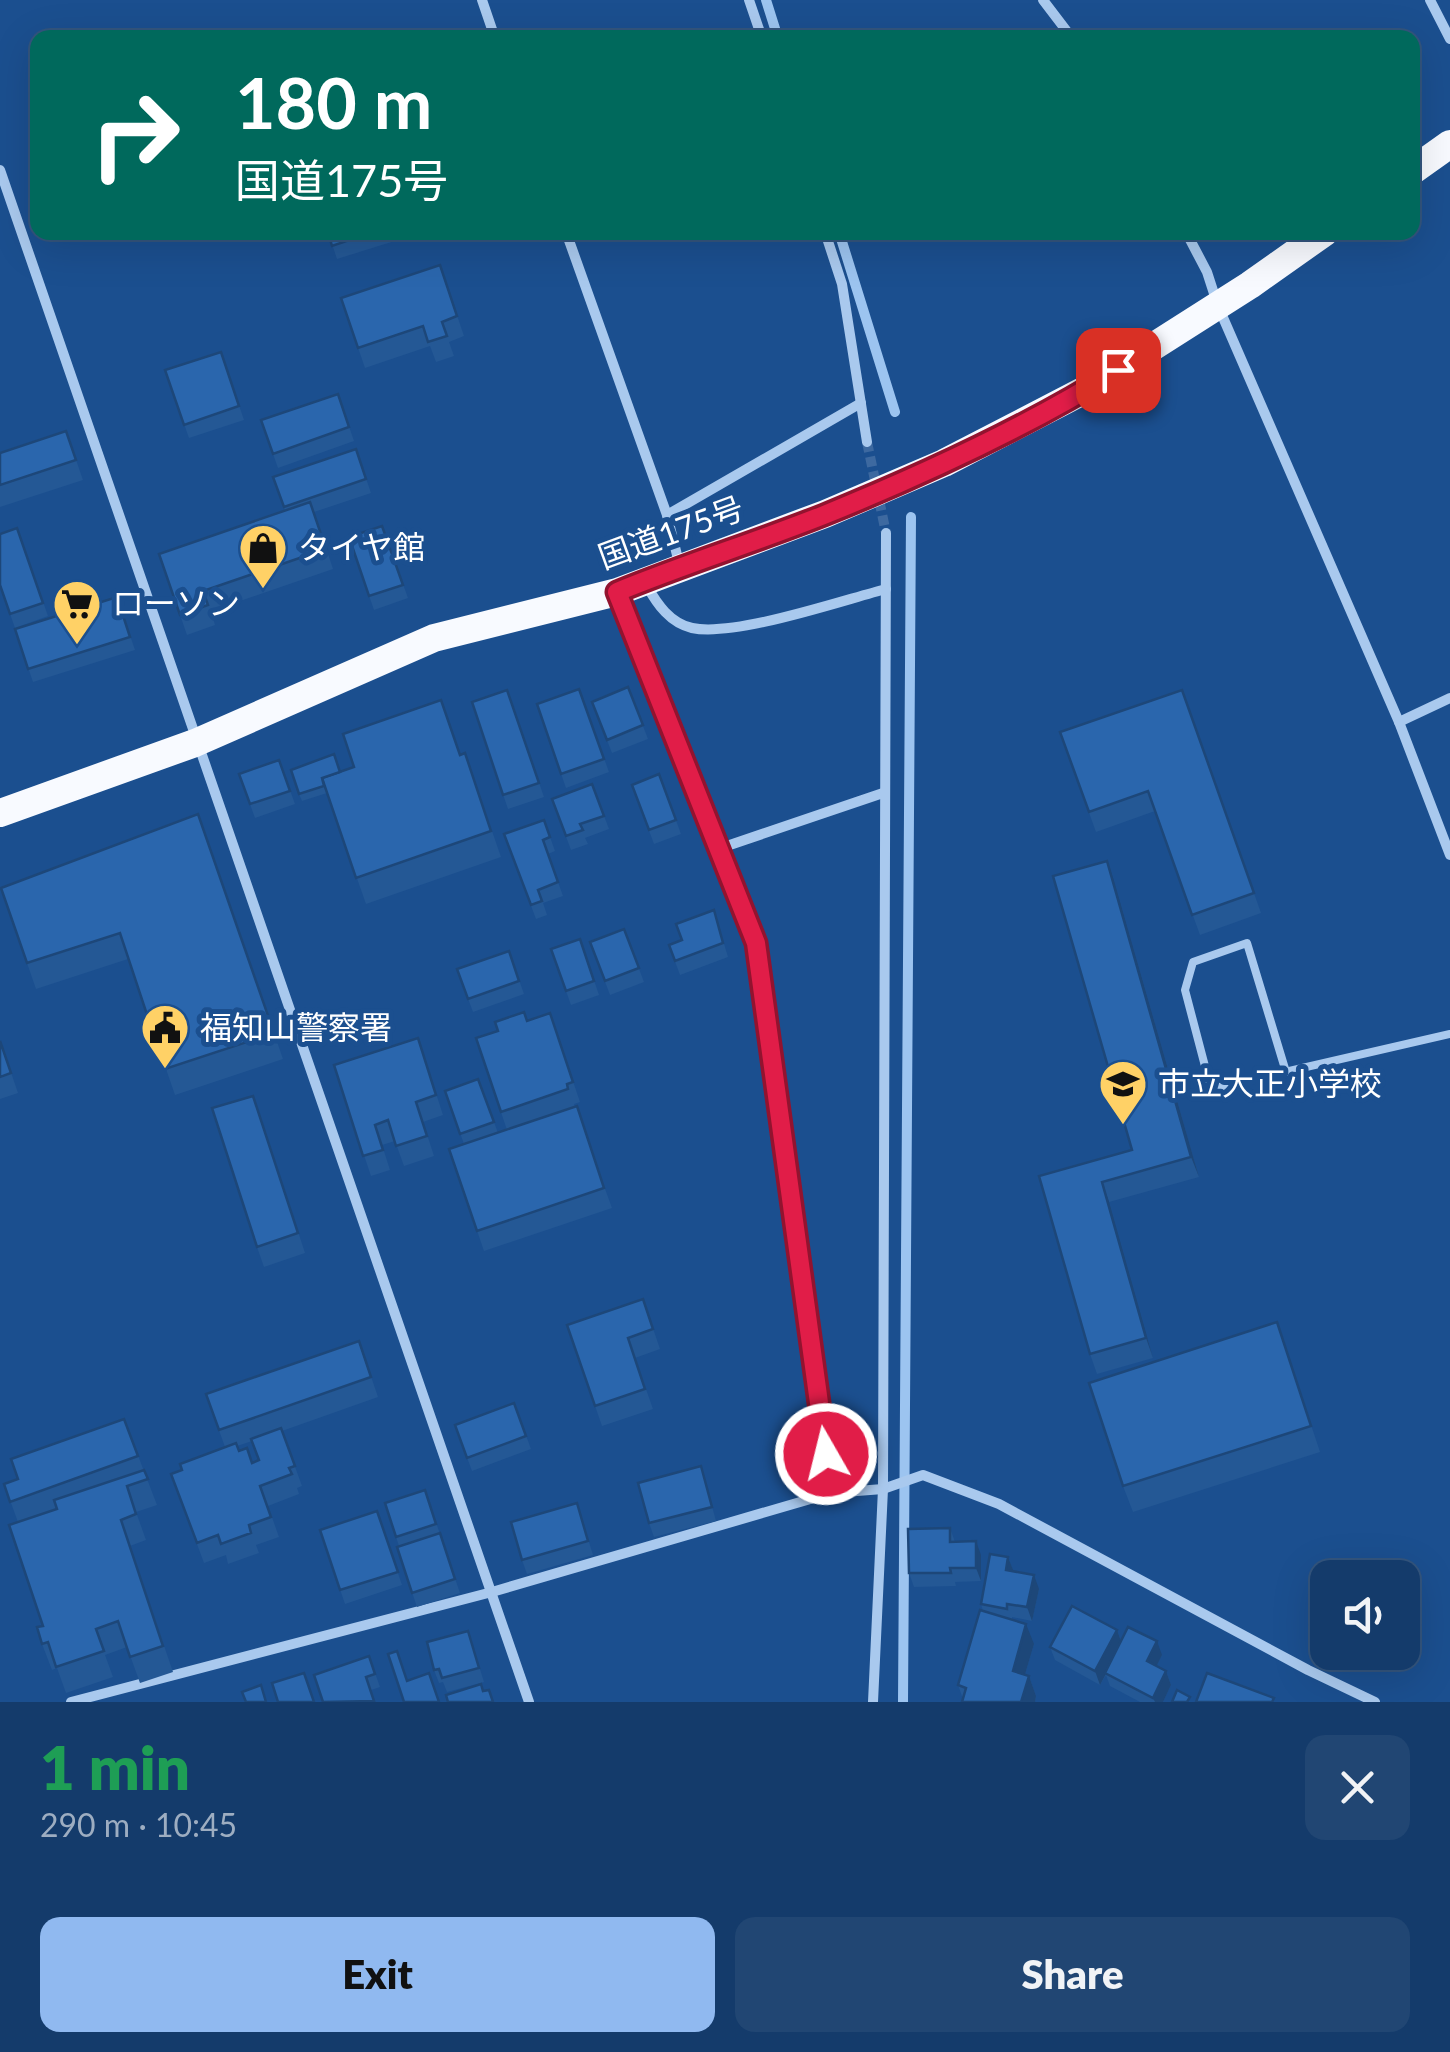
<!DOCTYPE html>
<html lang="en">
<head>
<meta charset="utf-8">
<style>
	body { margin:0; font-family:Lato,"Noto Sans JP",sans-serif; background:#214673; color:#f1f3f6; height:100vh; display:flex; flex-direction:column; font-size:38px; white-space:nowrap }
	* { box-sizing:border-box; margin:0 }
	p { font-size:32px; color:#9dadc1 }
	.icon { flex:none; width:55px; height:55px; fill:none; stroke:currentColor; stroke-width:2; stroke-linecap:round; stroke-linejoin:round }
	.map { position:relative; height:1702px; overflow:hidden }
	.details { display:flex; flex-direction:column; background:#143b6b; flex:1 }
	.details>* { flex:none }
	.top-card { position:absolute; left:30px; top:30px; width:1390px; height:210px; border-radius:20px; box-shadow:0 10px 40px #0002,0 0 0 2px #33557e; background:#00695c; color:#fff; overflow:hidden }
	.controls { position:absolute; left:1310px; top:1560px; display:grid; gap:20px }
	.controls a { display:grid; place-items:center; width:110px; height:110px; border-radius:20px; background:#143b6b; box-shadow:0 10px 40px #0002,0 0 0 2px #33557e; font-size:50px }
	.pin { position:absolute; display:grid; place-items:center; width:85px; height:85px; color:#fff; margin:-42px; border-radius:20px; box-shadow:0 5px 15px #0006 }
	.me { position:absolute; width:110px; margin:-55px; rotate:352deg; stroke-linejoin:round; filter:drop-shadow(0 0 8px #0008) }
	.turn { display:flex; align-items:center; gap:35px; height:210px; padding:0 40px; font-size:45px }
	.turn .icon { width:130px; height:130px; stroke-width:2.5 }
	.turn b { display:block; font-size:70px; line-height:85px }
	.round { display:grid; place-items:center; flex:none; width:105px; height:105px; border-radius:20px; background:#214673 }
	.overview { display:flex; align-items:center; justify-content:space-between; height:170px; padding:0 40px }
	h1 { font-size:60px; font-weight:800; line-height:75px; color:#1e9e55 }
	.action { display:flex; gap:20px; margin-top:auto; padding:20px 40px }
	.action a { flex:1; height:115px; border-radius:20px; background:#90b9f0; color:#111; font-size:40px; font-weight:800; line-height:115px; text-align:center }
	.action a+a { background:#214673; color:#f1f3f6 }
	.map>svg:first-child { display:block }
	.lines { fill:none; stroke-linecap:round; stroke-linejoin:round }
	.stream { stroke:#9cc4f0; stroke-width:10 }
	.minor-tunnel { stroke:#3d69a0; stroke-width:10; stroke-dasharray:10 5; stroke-linecap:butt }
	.service { stroke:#a9c9ee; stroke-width:8 }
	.minor { stroke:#a9c9ee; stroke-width:10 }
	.trunk { stroke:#f8faff; stroke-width:28 }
	.wall { fill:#245895; fill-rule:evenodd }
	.shaded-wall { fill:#1d4779 }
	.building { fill:#2a66ad; stroke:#1d4779; stroke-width:2.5 }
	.route-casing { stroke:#92132f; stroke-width:25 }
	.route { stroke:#e11d48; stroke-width:18 }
	.labels { text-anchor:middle; stroke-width:10; stroke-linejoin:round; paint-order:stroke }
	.street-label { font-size:32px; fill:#fff; stroke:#1b4f8f }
	.poi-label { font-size:32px; fill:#fff; stroke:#1b4f8f; text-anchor:start }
</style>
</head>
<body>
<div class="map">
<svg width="1450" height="1702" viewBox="0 0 1450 1702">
	<rect width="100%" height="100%" fill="#1b4f8f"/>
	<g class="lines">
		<g class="stream">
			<polyline points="766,0 778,38"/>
			<polyline points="839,232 895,412"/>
			<polyline points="903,1702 911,517"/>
		</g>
		<polyline class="minor-tunnel" points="867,442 886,533"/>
		<polyline class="service" points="1286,1072 1247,943 1193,962 1185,990 1211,1089 1450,1034"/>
		<g class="minor">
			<polyline points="482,0 495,38"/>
			<polyline points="749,0 762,38"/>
			<polyline points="1043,0 1072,38"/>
			<polyline points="1430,0 1450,39"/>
			<polyline points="0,170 529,1702"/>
			<polyline points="566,232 667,515 680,567"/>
			<polyline points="825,232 842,284 867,442"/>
			<polyline points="1186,232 1207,272 1218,306 1399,722 1450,855"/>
			<polyline points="667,515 861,403"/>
			<path d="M647,586C657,604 670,623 692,628C735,637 840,601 886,589"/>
			<polyline points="618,593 718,849 883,793"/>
			<polyline points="1399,722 1450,698"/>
			<polyline points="718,849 756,943 831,1493"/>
			<polyline points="71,1702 492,1592 831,1493 883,1489 923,1475 999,1504 1308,1670 1375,1702"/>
			<polyline points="873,1702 883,1489 886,533"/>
		</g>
		<g class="trunk">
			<polyline points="1412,171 1450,144"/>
			<polyline points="0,813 195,743 434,638 617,592 825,514 944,463 1085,390 1250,285 1325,232"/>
		</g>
	</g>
	<g class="wall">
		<polygon points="328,232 398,232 401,239 337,259"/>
		<polygon points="466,232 481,232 467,238"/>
		<polygon points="440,265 464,336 449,342 454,356 436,362 430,346 365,368 341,298"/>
		<polygon points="221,352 244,420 189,438 165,370"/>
		<polygon points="338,394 354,441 278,468 261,420"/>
		<polygon points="66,431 83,480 0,507 0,453"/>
		<polygon points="356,449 371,493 314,512 333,569 211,611 215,625 187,635 159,554 285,510 273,477"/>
		<polygon points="382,526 408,598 374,610 349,537"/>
		<polygon points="17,528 48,616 15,628 0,585"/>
		<polygon points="117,597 135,650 33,682 15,629"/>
		<polygon points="628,687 648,739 612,753 592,702"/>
		<polygon points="579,689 609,772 566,788 537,704"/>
		<polygon points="507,690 544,797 508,809 472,702"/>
		<polygon points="1182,690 1261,913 1200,935 1155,811 1096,832 1060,732"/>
		<polygon points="465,753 501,857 366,904 327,793 302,801 299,794 340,772"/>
		<polygon points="279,760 295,804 255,818 239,774"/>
		<polygon points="659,774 681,834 654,844 632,785"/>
		<polygon points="592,784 609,829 585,838 588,844 571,850 552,799"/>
		<polygon points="198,814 283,1059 175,1095 128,959 36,989 1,888"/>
		<polygon points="544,820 555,851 548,854 563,896 543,903 547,915 536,919 504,834"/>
		<polygon points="1114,881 1199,1177 1109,1202 1153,1358 1097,1374 1090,1354 1039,1176 1132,1150"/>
		<polygon points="718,924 728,957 680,975 669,945"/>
		<polygon points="624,929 644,982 610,995 590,942"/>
		<polygon points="580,939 599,995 571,1005 551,949"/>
		<polygon points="509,951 524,994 473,1012 457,969"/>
		<polygon points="550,1013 580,1102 574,1104 612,1208 484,1251 449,1149 464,1144 445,1091 478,1079 498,1133 507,1130 476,1038"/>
		<polygon points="418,1038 443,1115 423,1122 434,1156 404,1166 395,1141 382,1145 390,1170 371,1176 334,1065"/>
		<polygon points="0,1040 18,1093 0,1099"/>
		<polygon points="260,1116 305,1253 264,1267 257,1247"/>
		<polygon points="643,1299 660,1349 635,1358 653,1409 602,1426 567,1325"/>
		<polygon points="1277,1322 1320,1452 1133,1512 1123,1486"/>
		<path d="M359,1341L378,1397L282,1431L302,1486L297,1488L299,1494L268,1506L279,1537L256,1545L259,1553L228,1564L226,1555L204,1563L171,1474L225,1447L206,1394ZM252,1441L259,1460L252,1463L239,1451L237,1446Z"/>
		<polygon points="514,1403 531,1449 472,1471 455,1425"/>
		<polygon points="124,1419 157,1505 136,1512 146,1540 130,1546 173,1672 140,1683 127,1647 105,1655 113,1677 66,1693 57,1668 52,1670 42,1644 43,1626 18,1522 4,1484 18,1479"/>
		<polygon points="701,1466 716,1521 654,1537 649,1523"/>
		<polygon points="425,1490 460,1593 417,1607 397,1547 399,1546 385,1503"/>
		<polygon points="577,1503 593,1555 527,1574 522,1560"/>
		<polygon points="377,1511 402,1585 345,1604 320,1530"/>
		<polygon points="950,1528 955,1542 981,1555 981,1581 955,1582 956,1586 914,1587 909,1573"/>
		<polygon points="1008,1557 1013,1571 1039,1589 1032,1621 1012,1617 1012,1620 1034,1644 1025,1674 1029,1676 1036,1696 1035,1702 962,1702 963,1699 958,1685 983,1611 981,1604"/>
		<polygon points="1117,1630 1121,1641 1162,1655 1156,1666 1166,1671 1171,1685 1163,1702 1140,1702 1110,1686 1106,1675 1100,1685 1055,1660 1050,1647"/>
		<polygon points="468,1631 484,1682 447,1692 443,1682 439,1683 434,1670"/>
		<polygon points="369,1656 380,1687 371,1690 375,1702 323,1702"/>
	</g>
	<g class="shaded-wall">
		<polygon points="1107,861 1114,881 1199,1177 1191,1157"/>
		<polygon points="1102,1182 1109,1202 1153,1358 1146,1338"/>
		<polygon points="976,1541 981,1555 981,1581 976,1568"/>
		<polygon points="1008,1557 1013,1570 1011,1584 1006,1570"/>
		<polygon points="1034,1575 1039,1589 1032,1621 1027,1607"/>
		<polygon points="1026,1624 1034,1644 1020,1691 1013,1671"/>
		<polygon points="1117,1630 1122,1644 1100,1685 1095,1671"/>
		<polygon points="1157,1641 1162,1655 1152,1675 1147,1661"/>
		<polygon points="1166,1671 1171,1685 1163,1702 1155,1702 1153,1698"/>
		<polygon points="1029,1676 1036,1696 1035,1702 1021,1702"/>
	</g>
	<g class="building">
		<polygon points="328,232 373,232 332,246"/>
		<polygon points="440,265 457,316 442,322 447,336 428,342 423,326 358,348 341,298"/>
		<polygon points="221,352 239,406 184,425 165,370"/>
		<polygon points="338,394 349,427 273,454 261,420"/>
		<polygon points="66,431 76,460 0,485 0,453"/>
		<polygon points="356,449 366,479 284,507 273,477"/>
		<polygon points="310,502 326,549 203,591 208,605 180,615 159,554"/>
		<polygon points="382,526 403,585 369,596 349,537"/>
		<polygon points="17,528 43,603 10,614 0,585 0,534"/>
		<polygon points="117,597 130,637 28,669 15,629"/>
		<polygon points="628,687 643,725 607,740 592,702"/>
		<polygon points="579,689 604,759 561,774 537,704"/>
		<polygon points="507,690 539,783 503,795 472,702"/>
		<polygon points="1182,690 1254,893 1192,915 1148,791 1089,812 1060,732"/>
		<polygon points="441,700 460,755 465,753 491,831 356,878 322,778 354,767 343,734"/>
		<polygon points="334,754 340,772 322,778 324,786 299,794 291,770"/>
		<polygon points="279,760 290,791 250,804 239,774"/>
		<polygon points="659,774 676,820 649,830 632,785"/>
		<polygon points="592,784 604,816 580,824 583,830 566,836 552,799"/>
		<polygon points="198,814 274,1033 165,1069 120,933 27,963 1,888"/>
		<polygon points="544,820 550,837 543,840 558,882 538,890 542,901 531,905 504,834"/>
		<polygon points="1107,861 1191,1157 1102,1182 1146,1338 1090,1354 1039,1176 1132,1150 1053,876"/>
		<polygon points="714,910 723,943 675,961 669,945 682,940 676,924"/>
		<polygon points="624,929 639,968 605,981 590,942"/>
		<polygon points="580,939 594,981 566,991 551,949"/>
		<polygon points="509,951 519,981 468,999 457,969"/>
		<polygon points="524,1012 527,1021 550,1013 573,1082 567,1084 568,1089 501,1112 476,1038 498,1031 495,1022"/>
		<polygon points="418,1038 436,1095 416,1102 427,1136 396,1146 388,1120 375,1125 383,1150 363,1156 334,1065"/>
		<polygon points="0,1041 11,1073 0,1077"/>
		<polygon points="478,1079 494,1122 460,1134 445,1091"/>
		<polygon points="253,1096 298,1233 257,1247 212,1108"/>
		<polygon points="577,1106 604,1188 477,1231 449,1149"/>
		<polygon points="643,1299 653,1329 628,1338 645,1389 595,1406 567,1325"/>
		<polygon points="1277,1322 1311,1426 1123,1486 1089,1383"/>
		<polygon points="359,1341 371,1377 219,1430 206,1394"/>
		<polygon points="514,1403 526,1436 467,1458 455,1425"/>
		<polygon points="124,1419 138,1456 10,1502 4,1484 18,1479 11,1459"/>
		<polygon points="281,1428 295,1466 289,1468 292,1474 260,1486 271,1517 249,1525 251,1533 221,1544 218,1535 197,1543 171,1474 182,1470 180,1464 236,1443 239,1451 247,1448 252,1463 259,1460 251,1439"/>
		<polygon points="701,1466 712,1507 649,1523 638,1483"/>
		<polygon points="144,1470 148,1479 127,1486 136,1514 121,1520 163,1646 130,1657 118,1621 96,1629 104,1651 56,1667 48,1642 42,1644 37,1627 43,1626 9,1525 57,1509 54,1500"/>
		<polygon points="425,1490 436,1524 396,1537 385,1503"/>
		<polygon points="577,1503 588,1541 522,1560 511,1522"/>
		<polygon points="377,1511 398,1572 340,1590 320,1530"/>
		<polygon points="950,1528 950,1542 976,1541 976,1568 950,1568 951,1573 909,1573 908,1529"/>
		<polygon points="440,1533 455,1579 412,1593 397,1547"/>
		<polygon points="990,1554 1008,1557 1006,1570 1034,1575 1027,1607 1007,1604 1007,1609 981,1604"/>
		<polygon points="1072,1606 1117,1630 1095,1671 1050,1647"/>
		<polygon points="980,1610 1026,1624 1013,1671 1029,1676 1021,1702 962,1702 966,1688 958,1685"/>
		<polygon points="1128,1627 1157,1641 1147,1661 1166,1671 1153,1698 1105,1673"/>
		<polygon points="468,1631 479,1668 442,1678 439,1669 434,1670 427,1642"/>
		<polygon points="397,1651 407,1681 429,1673 439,1702 404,1702 388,1654"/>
		<polygon points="369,1656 375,1674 366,1677 374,1701 323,1702 314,1675"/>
		<polygon points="304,1673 314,1702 278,1702 272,1683"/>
		<polygon points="1207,1673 1274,1698 1272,1702 1196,1702"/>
		<polygon points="481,1684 483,1691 489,1690 493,1702 448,1702 446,1695"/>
		<polygon points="261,1685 266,1702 246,1702 242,1692"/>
		<polygon points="1177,1690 1190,1697 1187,1702 1172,1702"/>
	</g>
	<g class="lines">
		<g class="route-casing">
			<path id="route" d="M826,1454L756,943L617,592C685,564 756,542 824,515C925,474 1027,427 1118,370"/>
		</g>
		<use href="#route" class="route"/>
	</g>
	<defs>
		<g id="shop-pin" transform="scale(2.5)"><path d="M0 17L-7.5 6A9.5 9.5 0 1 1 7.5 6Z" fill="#ffd166" stroke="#1b4f8f"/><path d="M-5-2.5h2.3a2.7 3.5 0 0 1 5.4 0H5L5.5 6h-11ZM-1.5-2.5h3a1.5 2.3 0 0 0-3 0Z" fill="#111"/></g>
		<g id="supermarket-pin" transform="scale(2.5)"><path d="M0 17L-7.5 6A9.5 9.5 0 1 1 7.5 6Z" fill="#ffd166" stroke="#1b4f8f"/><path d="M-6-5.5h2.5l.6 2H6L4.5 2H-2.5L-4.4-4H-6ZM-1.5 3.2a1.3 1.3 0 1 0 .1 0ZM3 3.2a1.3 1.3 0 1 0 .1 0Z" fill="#111"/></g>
		<g id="civic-pin" transform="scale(2.5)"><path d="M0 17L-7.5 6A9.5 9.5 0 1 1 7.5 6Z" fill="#ffd166" stroke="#1b4f8f"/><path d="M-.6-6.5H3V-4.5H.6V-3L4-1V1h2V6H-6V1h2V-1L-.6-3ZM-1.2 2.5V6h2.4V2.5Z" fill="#111"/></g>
		<g id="school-pin" transform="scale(2.5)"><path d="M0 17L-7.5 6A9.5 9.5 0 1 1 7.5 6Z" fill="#ffd166" stroke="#1b4f8f"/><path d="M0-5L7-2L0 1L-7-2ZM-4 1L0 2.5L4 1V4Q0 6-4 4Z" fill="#111"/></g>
	</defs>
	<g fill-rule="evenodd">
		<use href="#shop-pin" x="263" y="548"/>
		<use href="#supermarket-pin" x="77" y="604"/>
		<use href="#civic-pin" x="165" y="1028"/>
		<use href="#school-pin" x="1123" y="1084"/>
	</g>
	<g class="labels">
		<g class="street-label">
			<text transform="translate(671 533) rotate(-20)" y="11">国道175号</text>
		</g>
		<g class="poi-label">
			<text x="298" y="559">タイヤ館</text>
			<text x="112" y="615">ローソン</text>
			<text x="200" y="1039">福知山警察署</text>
			<text x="1158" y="1095">市立大正小学校</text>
		</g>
	</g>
</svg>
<div class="controls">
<a><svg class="icon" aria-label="sound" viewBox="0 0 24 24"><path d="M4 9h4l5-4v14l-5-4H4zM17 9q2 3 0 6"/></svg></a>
</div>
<div class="pin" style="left:1118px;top:370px;background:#d93025"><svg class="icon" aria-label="arrive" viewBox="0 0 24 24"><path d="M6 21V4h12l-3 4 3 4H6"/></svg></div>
<svg class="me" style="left:826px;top:1454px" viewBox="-20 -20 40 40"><circle r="17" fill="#e11d48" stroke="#fff" stroke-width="3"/><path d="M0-11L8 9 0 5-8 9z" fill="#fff"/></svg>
<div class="top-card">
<div class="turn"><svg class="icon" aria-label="right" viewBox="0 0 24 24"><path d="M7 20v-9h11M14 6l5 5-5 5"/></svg><div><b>180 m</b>国道175号</div></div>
</div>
</div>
<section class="details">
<div class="overview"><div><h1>1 min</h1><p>290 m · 10:45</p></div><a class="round"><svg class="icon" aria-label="close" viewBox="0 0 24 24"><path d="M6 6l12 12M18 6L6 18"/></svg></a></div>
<div class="action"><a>Exit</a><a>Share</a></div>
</section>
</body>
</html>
